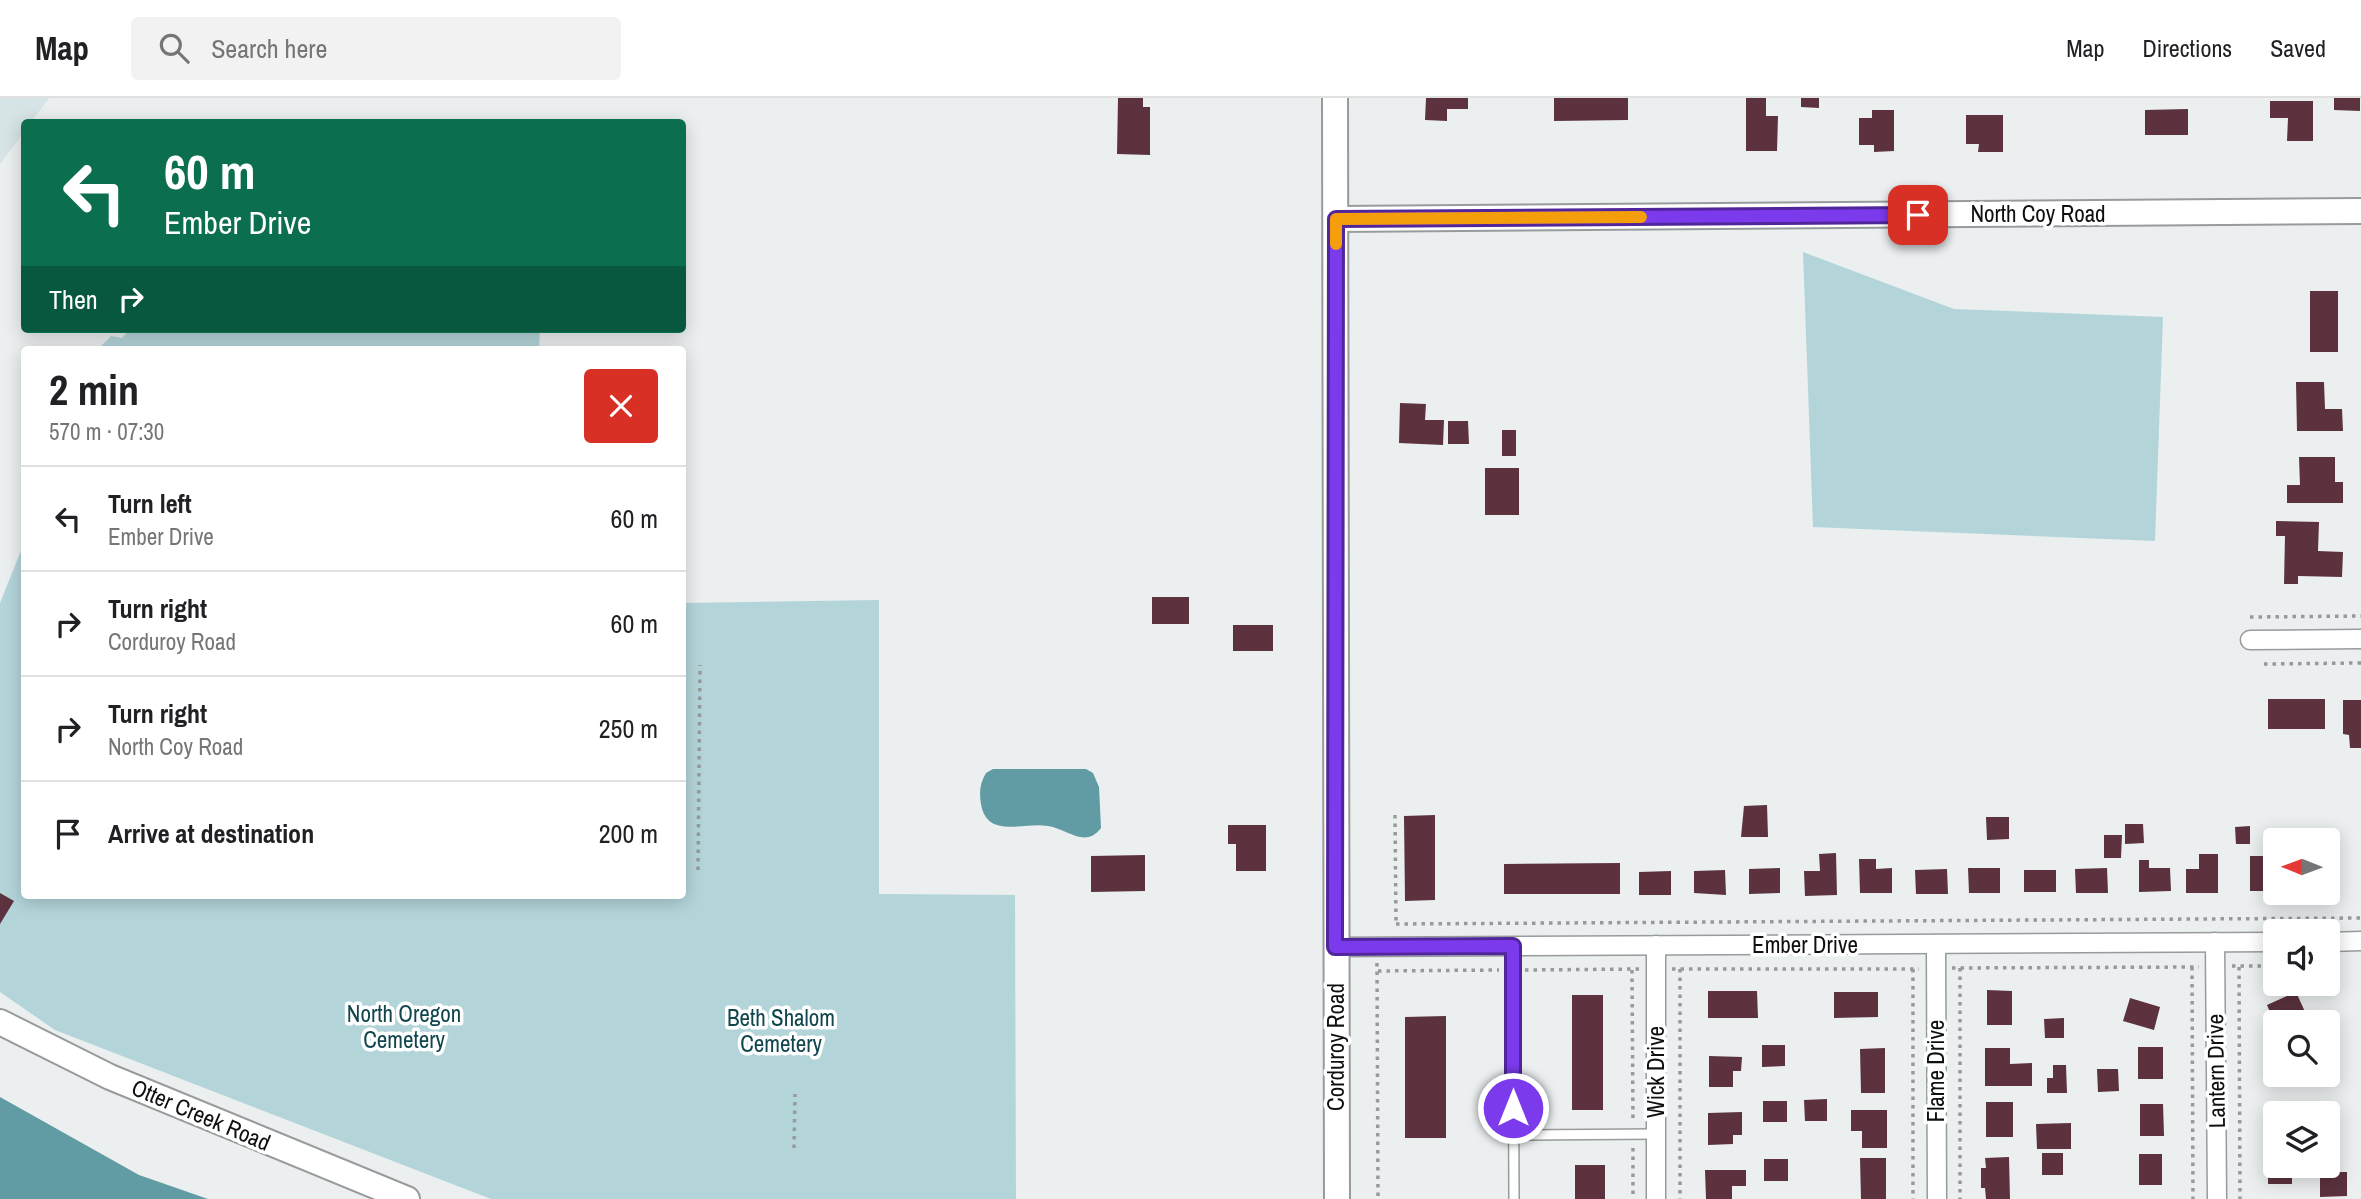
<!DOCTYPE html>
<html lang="en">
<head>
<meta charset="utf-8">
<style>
	body { margin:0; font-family:"Archivo Narrow",sans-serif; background:#f2f2f2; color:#202124; height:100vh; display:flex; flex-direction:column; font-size:26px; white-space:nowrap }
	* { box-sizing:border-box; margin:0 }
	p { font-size:23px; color:#757577 }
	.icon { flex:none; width:38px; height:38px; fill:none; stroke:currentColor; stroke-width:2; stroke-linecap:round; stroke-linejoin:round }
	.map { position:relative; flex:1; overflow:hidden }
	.drawer { position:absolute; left:21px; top:248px; width:665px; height:553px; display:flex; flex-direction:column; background:#fff; border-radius:7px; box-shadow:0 4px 18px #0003 }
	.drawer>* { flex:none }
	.guide { position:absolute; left:21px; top:21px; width:665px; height:214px; border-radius:7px; box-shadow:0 4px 18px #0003; background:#0b6e4f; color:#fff; overflow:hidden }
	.needle { width:46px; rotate:271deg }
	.tools { position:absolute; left:2263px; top:730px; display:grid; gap:14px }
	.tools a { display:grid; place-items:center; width:77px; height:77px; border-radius:7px; background:#fff; box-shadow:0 4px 18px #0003; font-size:35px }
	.pin { position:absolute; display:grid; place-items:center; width:60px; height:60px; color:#fff; margin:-30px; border-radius:14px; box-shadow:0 4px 10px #0006 }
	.me { position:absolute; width:77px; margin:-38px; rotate:0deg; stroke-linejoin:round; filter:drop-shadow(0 0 5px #0008) }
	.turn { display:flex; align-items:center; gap:24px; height:147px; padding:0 28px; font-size:32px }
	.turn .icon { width:91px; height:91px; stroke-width:2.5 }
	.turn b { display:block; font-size:49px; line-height:60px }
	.then { display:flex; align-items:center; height:66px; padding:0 28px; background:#0003; gap:14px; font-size:26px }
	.round { display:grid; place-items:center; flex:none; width:74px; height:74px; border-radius:7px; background:#f2f2f2 }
	.summary { display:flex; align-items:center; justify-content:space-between; height:119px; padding:0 28px }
	h1 { font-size:42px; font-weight:800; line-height:52px }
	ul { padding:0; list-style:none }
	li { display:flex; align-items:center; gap:21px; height:105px; padding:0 28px; border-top:2px solid #e0e0e0 }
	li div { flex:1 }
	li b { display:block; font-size:26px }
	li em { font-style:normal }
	header { display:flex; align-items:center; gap:42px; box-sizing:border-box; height:98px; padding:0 35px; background:#fff; border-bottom:2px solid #e0e0e0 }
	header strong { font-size:33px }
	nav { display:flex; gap:38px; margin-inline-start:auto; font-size:24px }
	.search { width:490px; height:63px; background:#f2f2f2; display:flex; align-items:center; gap:18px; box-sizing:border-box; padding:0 24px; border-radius:7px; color:#757577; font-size:26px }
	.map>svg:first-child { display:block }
	.built { fill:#d6e4e6 }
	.green { fill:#b3d5da }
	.water { fill:#619ba3 }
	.building { fill:#5b323e }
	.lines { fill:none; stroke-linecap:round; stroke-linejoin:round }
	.lane-casing { stroke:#979b9c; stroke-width:12 }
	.street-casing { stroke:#979b9c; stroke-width:21 }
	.secondary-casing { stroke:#979b9c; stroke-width:28 }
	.path { stroke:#979a9b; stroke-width:3.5; stroke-dasharray:3.5 5; stroke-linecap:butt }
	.lane { stroke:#fff; stroke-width:9 }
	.street { stroke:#fff; stroke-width:18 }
	.secondary { stroke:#fff; stroke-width:24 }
	.route-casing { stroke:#51269a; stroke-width:18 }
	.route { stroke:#7c3aed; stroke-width:12 }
	.slow { stroke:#f59e0b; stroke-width:12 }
	.labels { text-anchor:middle; stroke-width:7; stroke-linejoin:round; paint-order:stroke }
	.street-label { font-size:23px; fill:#0e0f0f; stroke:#fff }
	.park-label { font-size:23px; fill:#10464d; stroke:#fff }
</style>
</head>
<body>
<header>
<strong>Map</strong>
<div class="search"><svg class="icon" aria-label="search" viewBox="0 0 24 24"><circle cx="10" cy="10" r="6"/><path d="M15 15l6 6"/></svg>Search here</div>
<nav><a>Map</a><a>Directions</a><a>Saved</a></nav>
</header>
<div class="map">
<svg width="2361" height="1101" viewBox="0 0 2361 1101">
	<rect width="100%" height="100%" fill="#ebeff0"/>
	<polygon class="built" points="0,0 49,0 31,24 24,24 24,34 0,66"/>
	<g class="green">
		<polygon points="1803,154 1954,211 2163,219 2155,443 1813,429"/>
		<polygon points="130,231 540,231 539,252 97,252 111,238 122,240"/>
		<polygon points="24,445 24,798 682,798 683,505 879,502 879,796 1015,797 1016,1101 491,1101 55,932 0,894 0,505"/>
	</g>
	<g class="water">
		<path d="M993,671H1086L1093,675L1099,689L1101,730C1085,751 1068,731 1048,728C1022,724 987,741 981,706C979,694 980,685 986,675Z"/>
		<polygon points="0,999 139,1077 208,1101 0,1101"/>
	</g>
	<g class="building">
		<polygon points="1118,0 1143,0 1143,9 1150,9 1150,57 1117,56"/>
		<polygon points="1426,0 1468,0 1468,11 1447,11 1447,23 1425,22"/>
		<polygon points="1554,0 1628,0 1628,22 1554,23"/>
		<polygon points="1746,0 1766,0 1766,18 1778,18 1777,53 1746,53"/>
		<polygon points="1801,0 1819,0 1819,10 1801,9"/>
		<polygon points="2334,0 2360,0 2360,13 2334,12"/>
		<polygon points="2270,3 2313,3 2313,43 2287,43 2288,20 2270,20"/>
		<polygon points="2188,11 2188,37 2145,37 2145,12"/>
		<polygon points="1872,12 1894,12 1894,53 1874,54 1874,47 1859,47 1859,20 1872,20"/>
		<polygon points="1966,17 2003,17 2003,54 1978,54 1979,46 1966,46"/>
		<rect x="2310" y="193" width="28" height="61"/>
		<polygon points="2296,284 2324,284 2325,311 2342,311 2343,333 2297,333"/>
		<polygon points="1400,305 1426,306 1425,322 1444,322 1443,347 1399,345"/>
		<polygon points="1448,323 1468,323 1469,346 1448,346"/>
		<rect x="1502" y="332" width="14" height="26"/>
		<polygon points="2299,359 2335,359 2335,384 2343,384 2343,405 2287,405 2287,387 2300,387"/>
		<rect x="1485" y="370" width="34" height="47"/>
		<polygon points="2276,423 2319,424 2318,453 2343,454 2342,479 2298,478 2298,486 2284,486 2285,438 2276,438"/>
		<rect x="1152" y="499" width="37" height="27"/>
		<rect x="1233" y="527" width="40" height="26"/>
		<rect x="2268" y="601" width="57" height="30"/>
		<polygon points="2343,602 2361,602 2361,650 2350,650 2349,637 2343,636"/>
		<polygon points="1767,707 1768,739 1741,739 1744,708"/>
		<polygon points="1435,717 1435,802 1405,803 1404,718"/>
		<polygon points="1986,719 2009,719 2009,741 1987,742"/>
		<polygon points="2125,726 2143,726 2144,745 2125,746"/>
		<polygon points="1228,727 1266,727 1266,773 1236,773 1236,746 1228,746"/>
		<polygon points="2250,728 2250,746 2236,746 2235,729"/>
		<polygon points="2104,737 2122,737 2121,760 2104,760"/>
		<polygon points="1836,755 1837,797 1805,798 1804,773 1820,773 1819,756"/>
		<polygon points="2199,756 2218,756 2218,795 2186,795 2186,771 2199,771"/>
		<polygon points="1145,757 1145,793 1091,794 1091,758"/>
		<polygon points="2250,758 2265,758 2265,769 2275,769 2275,793 2250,793"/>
		<polygon points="1859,761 1876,761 1876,771 1892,770 1892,795 1860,795"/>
		<polygon points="2139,762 2149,762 2149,770 2170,770 2171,793 2139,794"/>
		<polygon points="1620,765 1620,796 1504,796 1504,766"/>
		<polygon points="1780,770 1780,795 1749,796 1749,771"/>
		<polygon points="1968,770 2000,770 2000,795 1969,795"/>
		<polygon points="2107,770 2108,795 2076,795 2075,771"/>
		<polygon points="1947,771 1948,796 1916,796 1915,772"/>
		<polygon points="1725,772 1726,797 1694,795 1694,773"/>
		<rect x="2024" y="772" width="32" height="22"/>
		<polygon points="1671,773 1671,797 1639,797 1639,774"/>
		<polygon points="0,795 14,803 0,826"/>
		<polygon points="1987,892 2012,893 2012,927 1987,927"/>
		<polygon points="1708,893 1757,893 1758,920 1708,920"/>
		<polygon points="1834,894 1878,894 1878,919 1834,920"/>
		<polygon points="2296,894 2306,916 2287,924 2274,924 2267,907"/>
		<rect x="1572" y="897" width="31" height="115"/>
		<polygon points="2130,900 2160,909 2154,932 2123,923"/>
		<polygon points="1446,918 1446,1040 1405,1040 1405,919"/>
		<polygon points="2064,920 2064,940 2045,940 2044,921"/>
		<polygon points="1762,947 1785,947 1785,968 1762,969"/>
		<rect x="2138" y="949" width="25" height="32"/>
		<polygon points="1885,950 1885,995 1861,995 1860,951"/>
		<polygon points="1985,950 2010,950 2010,966 2032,965 2032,988 1985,988"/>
		<polygon points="2269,950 2275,950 2275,976 2288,976 2288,982 2269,982"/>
		<polygon points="1709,958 1742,959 1741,973 1733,973 1733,989 1709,989"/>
		<polygon points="2053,967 2066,967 2067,995 2047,995 2047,980 2053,980"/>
		<polygon points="2097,971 2118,971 2119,993 2098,994"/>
		<polygon points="1827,1001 1827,1023 1805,1023 1804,1002"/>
		<rect x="1763" y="1003" width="24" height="21"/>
		<rect x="1986" y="1004" width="27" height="35"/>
		<polygon points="2140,1006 2163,1006 2164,1038 2140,1038"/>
		<polygon points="2268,1011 2293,1011 2293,1015 2275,1015 2275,1043 2268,1043"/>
		<polygon points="1851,1012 1887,1012 1887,1050 1862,1050 1862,1033 1851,1033"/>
		<polygon points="1742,1014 1742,1037 1733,1037 1733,1046 1708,1047 1708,1015"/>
		<polygon points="2071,1025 2071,1051 2037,1051 2036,1026"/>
		<polygon points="2268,1054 2275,1055 2275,1068 2292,1068 2292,1086 2268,1086"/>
		<rect x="2042" y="1055" width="21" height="22"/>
		<rect x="2139" y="1056" width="23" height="31"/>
		<polygon points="2009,1059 2010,1101 1986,1101 1985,1090 1981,1090 1981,1070 1986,1070 1985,1060"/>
		<polygon points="1860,1060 1886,1060 1886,1101 1861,1101"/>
		<rect x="1764" y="1061" width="24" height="22"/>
		<rect x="1575" y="1067" width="30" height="34"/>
		<polygon points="1705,1072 1746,1072 1746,1088 1732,1088 1732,1101 1706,1101"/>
		<polygon points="2320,1074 2347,1074 2347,1098 2320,1099"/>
	</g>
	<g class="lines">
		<g class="lane-casing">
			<g id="lane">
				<polyline points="1513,848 1514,1101"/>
				<polyline points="1513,1037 1656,1036"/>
			</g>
		</g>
		<g class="street-casing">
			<g id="street">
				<polyline points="2250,542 2361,541"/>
				<polyline points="2215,844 2217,1101"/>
				<polyline points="2328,844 2361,843"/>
				<polyline points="1936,846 1937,1101"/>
				<polyline points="1656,847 1656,1101"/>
				<polyline points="1335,849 2275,844"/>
			</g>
		</g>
		<g class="secondary-casing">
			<g id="secondary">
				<polyline points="1335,0 1337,1101"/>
				<polyline points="1336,121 2361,113"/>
				<polyline points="0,924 110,979 407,1101"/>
			</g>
		</g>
		<g class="path">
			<polyline points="2250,519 2361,518"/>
			<polyline points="2264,566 2361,565"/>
			<polyline points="1395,717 1396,827"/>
			<polyline points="698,772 700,567"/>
			<polyline points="1396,826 2361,820"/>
			<polyline points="1377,865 1378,1101"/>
			<polyline points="2232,868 2275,868"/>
			<polyline points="2192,869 2193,1101"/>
			<polyline points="2239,869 2240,1101"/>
			<polyline points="2328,869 2335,869"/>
			<polyline points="1952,870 2199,869"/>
			<polyline points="1960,870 1960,1101"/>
			<polyline points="1672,871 1919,871"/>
			<polyline points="1680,871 1680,1101"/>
			<polyline points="1913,871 1913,1101"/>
			<polyline points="1525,872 1639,871"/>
			<polyline points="1632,872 1633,1025"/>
			<polyline points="1378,873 1499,872"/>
			<polyline points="794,1050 795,996"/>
			<polyline points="1633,1050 1633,1101"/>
		</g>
		<use href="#lane" class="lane"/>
		<use href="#street" class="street"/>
		<use href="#secondary" class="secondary"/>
	</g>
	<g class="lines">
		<g class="route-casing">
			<polyline id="route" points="1513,1010 1513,848 1335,849 1336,121 1918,117"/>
		</g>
		<use href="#route" class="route"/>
		<polyline class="slow" points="1336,146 1336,121 1641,119"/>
	</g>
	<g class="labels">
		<g class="street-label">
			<text x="2038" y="124">North Coy Road</text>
			<text x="1805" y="855">Ember Drive</text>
			<text transform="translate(1336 949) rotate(-90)" y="8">Corduroy Road</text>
			<text transform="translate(1936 973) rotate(-90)" y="8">Flame Drive</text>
			<text transform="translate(2216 973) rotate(-91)" y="8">Lantern Drive</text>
			<text transform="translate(1656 974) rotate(-90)" y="8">Wick Drive</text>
			<text transform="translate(201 1017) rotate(23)" y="8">Otter Creek Road</text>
		</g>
		<g class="park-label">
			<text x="404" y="924">North Oregon<tspan x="404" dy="26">Cemetery</tspan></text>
			<text x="781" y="928">Beth Shalom<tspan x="781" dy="26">Cemetery</tspan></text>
		</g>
	</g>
</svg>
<div class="tools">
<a><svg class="needle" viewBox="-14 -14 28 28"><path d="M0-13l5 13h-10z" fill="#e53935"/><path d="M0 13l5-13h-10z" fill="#757577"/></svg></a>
<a><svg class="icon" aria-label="sound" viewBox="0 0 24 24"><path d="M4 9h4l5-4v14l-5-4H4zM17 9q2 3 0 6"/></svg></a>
<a><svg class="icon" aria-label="search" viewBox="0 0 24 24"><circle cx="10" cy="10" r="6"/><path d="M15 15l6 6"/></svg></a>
<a><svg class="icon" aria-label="layers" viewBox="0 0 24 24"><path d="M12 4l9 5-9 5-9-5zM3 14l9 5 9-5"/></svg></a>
</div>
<div class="pin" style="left:1918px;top:117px;background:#d93025"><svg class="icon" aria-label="arrive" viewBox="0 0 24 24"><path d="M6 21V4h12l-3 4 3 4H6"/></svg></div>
<svg class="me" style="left:1513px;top:1010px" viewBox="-20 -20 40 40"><circle r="17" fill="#7c3aed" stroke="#fff" stroke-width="3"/><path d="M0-11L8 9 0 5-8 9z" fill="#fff"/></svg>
<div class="guide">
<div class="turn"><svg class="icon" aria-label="left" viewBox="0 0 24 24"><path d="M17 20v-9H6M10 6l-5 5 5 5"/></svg><div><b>60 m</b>Ember Drive</div></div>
<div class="then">Then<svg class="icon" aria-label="right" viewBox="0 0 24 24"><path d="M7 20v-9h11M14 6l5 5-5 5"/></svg></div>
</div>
<section class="drawer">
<div class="summary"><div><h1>2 min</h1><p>570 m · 07:30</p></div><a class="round" style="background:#d93025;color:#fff"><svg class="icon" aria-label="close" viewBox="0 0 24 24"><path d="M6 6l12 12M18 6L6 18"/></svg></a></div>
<ul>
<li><svg class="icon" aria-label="left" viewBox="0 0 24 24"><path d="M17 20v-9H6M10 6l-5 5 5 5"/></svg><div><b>Turn left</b><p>Ember Drive</p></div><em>60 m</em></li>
<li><svg class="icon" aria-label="right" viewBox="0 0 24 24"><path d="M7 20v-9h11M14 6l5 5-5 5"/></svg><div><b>Turn right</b><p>Corduroy Road</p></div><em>60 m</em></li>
<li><svg class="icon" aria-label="right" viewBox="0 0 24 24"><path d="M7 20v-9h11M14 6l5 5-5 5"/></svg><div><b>Turn right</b><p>North Coy Road</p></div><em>250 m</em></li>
<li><svg class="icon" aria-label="arrive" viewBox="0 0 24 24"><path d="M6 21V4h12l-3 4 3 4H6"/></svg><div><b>Arrive at destination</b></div><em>200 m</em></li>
</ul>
</section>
</div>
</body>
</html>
